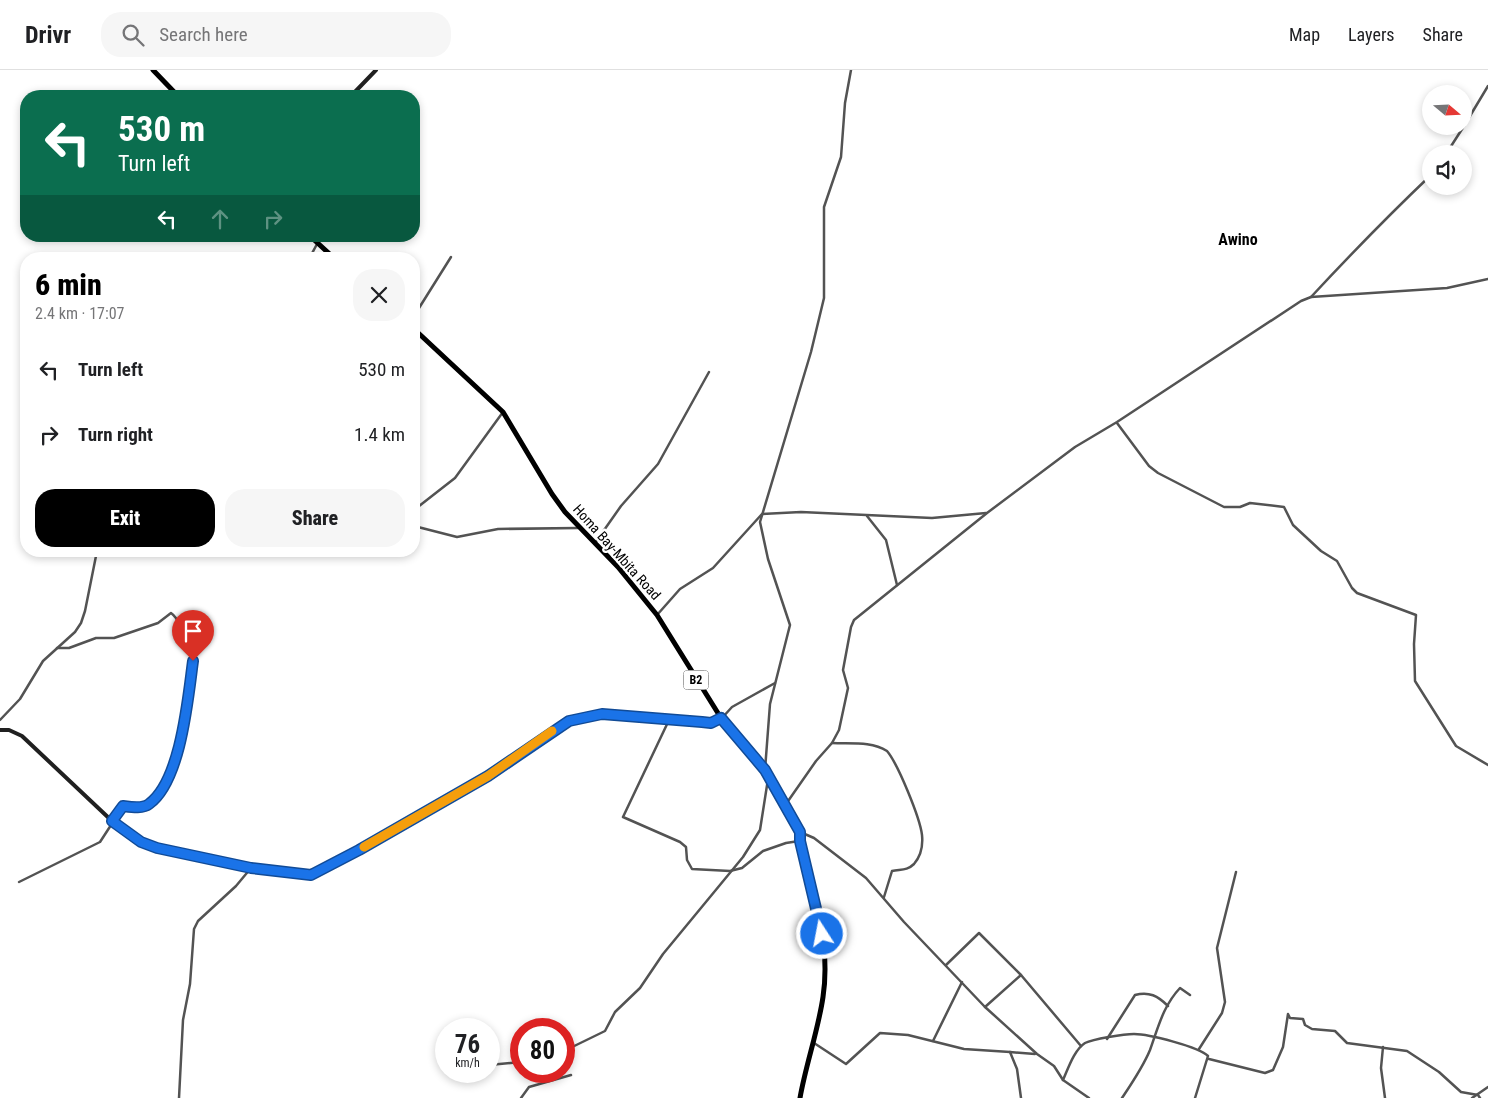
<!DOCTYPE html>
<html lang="en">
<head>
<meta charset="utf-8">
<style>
	body { margin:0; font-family:"Roboto Condensed",sans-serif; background:#f6f6f6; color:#202124; height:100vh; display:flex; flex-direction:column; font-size:19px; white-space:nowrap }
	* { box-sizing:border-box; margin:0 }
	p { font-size:16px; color:#757577 }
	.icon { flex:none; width:28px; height:28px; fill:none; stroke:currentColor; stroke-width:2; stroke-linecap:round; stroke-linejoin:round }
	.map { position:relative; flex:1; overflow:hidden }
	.drawer { position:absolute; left:20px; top:182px; width:400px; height:305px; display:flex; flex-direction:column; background:#fff; border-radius:20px; box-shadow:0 2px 8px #0003 }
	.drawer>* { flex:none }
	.banner { position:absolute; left:20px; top:20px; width:400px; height:152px; border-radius:20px; box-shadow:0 2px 8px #0003; background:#0b6e4f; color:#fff; overflow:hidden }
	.needle { width:32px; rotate:109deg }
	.controls { position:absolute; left:1422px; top:15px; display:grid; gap:10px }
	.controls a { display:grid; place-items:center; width:50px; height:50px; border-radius:50%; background:#fff; box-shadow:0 2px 8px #0003; font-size:25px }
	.speed { position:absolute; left:435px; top:948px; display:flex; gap:10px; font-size:25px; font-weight:700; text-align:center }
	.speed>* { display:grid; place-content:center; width:65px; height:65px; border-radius:50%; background:#fff; box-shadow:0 2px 8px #0003; line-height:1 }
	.speed small { font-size:12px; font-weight:400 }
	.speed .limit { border:8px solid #d22; background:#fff; color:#111 }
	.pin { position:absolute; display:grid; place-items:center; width:42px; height:42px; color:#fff; margin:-51px -21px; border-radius:50% 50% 50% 0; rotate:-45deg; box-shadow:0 0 5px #0007 }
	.pin .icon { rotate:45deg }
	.me { position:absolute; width:55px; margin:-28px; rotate:349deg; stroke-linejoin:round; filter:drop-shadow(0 0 4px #0008) }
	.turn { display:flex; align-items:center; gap:18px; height:105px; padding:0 15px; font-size:22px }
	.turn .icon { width:65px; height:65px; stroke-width:2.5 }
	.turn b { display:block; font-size:35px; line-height:42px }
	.lanes { display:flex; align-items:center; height:48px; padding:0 15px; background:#0003; justify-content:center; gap:25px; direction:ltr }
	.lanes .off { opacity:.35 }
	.round { display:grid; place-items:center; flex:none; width:52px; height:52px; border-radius:20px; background:#f6f6f6 }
	.overview { display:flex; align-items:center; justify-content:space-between; height:85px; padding:0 15px }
	h1 { font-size:30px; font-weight:800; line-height:38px; color:#000 }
	.primary-button { display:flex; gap:10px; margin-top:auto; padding:10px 15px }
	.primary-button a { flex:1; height:58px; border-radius:20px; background:#000; color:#fff; font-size:20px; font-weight:800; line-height:58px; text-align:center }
	.primary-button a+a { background:#f6f6f6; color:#202124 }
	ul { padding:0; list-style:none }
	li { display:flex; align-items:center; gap:15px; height:65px; padding:0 15px }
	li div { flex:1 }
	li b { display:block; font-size:19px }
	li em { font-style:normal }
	header { display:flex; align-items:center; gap:30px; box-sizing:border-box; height:70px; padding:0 25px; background:#fff; border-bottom:1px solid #e0e0e0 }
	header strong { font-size:24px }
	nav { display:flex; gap:28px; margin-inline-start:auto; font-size:18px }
	.search { width:350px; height:45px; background:#f6f6f6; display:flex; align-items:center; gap:12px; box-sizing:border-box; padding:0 18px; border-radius:20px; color:#757577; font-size:19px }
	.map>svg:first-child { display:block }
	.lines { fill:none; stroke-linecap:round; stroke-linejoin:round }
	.street { stroke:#535353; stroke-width:2.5 }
	.secondary { stroke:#202020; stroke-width:4 }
	.highway { stroke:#000; stroke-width:5 }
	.route-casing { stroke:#114b97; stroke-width:12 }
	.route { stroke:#1a73e8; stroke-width:9 }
	.slow { stroke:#f59e0b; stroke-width:9 }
	.labels { text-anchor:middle; stroke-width:4.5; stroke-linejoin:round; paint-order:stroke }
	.shield { fill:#fff; stroke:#4c4c4c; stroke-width:1 }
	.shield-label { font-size:12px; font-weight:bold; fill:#000 }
	.street-label { font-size:14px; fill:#000; stroke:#fff }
	.quarter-label { font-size:16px; font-weight:bold; fill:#000; stroke:#fff }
</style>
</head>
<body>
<header>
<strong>Drivr</strong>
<div class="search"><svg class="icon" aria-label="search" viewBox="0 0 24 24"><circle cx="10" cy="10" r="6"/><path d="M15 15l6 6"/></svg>Search here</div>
<nav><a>Map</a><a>Layers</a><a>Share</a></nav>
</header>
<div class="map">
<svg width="1488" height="1028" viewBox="0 0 1488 1028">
	<rect width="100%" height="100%" fill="#fff"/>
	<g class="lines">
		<g class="street">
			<polyline points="1464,56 1488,16"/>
			<polyline points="1446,84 1464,56"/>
			<polyline points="160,189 166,189"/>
			<polyline points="309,189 317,174"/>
			<polyline points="1311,227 1447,218 1488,209"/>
			<polyline points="414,246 451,187"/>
			<polyline points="1117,353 1149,396 1158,403 1224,437 1240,437 1250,433 1284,437 1293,455 1321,481 1337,491 1352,518 1357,523 1416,545 1414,574 1415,611 1456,676 1488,695"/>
			<polyline points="414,440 455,408 503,342"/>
			<polyline points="867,446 886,470 897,515"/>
			<polyline points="414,456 457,467 498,459 578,458"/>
			<polyline points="595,473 621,436 658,394 709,302"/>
			<polyline points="657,545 680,519 713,498 762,444 801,442 932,448 986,443"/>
			<path d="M57,578H69L96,568H114L158,553L171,543C183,551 178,568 197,570C192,607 181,713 149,734C142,739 131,737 123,736L112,750"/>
			<polyline points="722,648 732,637 775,613"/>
			<polyline points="0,650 20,629 43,591 75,562 81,553 85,541 97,481"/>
			<polyline points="669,650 623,747 680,772 686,777 687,790 692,799 730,801 742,798 763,781 786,773 799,771"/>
			<path d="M832,673C851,674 871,671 887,681C898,694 920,748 922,765C923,775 921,786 914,794C907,801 900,799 892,801L884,827"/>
			<polyline points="765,700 770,634 790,555 768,489 760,452 811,282 824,228 824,137 841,87 845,33 851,0"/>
			<path d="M786,734L816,691L832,673L839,660L848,618L843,600L851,557L854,550L987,443L1075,377L1117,352L1301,231L1311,227C1350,185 1390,144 1431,105"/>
			<polyline points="800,762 814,768 866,808 904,852 985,937 1037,984 1054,996 1063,1010 1089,1028"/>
			<polyline points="19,812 100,772 113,752"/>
			<polyline points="946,895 979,863 1021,905 1081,976"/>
			<polyline points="985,937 1021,905"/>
			<path d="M1107,969L1135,925C1149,921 1158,926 1168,936"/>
			<polyline points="933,971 962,912"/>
			<polyline points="814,973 846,994 880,963 908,965 964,979 1010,982"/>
			<polyline points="1383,977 1381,998 1385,1028"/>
			<polyline points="1199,979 1222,943 1225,932 1217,878 1236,802"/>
			<polyline points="564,981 605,961 615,942 640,918 663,884 743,787 760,760 768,709"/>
			<polyline points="1209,989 1265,1003 1273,1000 1283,977 1288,944 1290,948 1303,949 1305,955 1312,959 1335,961 1347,973 1407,981 1439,1002 1461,1022 1478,1025 1480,1028"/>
			<polyline points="489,995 521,992"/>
			<path d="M1063,1010C1068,999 1074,980 1085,973C1093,969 1124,964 1134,964C1149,964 1199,977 1208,986L1195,1028"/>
			<polyline points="179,1028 183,950 190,914 194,859 198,851 236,816 251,798"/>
			<polyline points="521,1028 529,1017 571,1005"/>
			<polyline points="1021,1028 1017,999 1010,982 1035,984"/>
			<path d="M1122,1028C1132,1013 1143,997 1150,980C1158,958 1163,936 1180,918L1190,925"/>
			<polyline points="1472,1028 1488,1017"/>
		</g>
		<g class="secondary">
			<polyline points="351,26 376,0"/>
			<polyline points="0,660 9,660 22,666 112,751 148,775 227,794 305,805 321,801 359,780 488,706 569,651 602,644 702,652 711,653 721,648"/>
		</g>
		<g class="highway">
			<polyline points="153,0 178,26"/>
			<polyline points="310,166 335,189"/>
			<path d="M414,259L503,342L552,424L565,442L618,497L657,545L721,648L765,700L800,762V771C814,820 831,875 823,927C818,961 806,994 800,1028"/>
		</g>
	</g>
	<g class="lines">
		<g class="route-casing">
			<path id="route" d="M193,591C188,628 181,711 149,734C143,739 131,737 123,736L112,751L141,772L157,778L251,798L311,805L359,780L488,706L569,651L602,644L702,652L711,653L721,648L765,700L800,762V771L822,864"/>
		</g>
		<use href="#route" class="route"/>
		<polyline class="slow" points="364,777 488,706 552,661"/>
	</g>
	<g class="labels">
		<rect class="shield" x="683.5" y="600.5" width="25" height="19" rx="4"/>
		<g class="shield-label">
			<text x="696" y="614">B2</text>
		</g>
		<g class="street-label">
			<text transform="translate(617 482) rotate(48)" y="5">Homa Bay-Mbita Road</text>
		</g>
		<g class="quarter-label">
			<text x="1238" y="175">Awino</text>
		</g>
	</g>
</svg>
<div class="controls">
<a><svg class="needle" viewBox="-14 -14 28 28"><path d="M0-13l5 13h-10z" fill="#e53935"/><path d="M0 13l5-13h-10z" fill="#757577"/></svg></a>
<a><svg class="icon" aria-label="sound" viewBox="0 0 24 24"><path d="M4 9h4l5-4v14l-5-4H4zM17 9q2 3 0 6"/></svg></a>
</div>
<div class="speed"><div>76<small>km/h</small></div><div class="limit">80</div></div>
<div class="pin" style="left:193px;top:591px;background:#d93025"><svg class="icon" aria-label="arrive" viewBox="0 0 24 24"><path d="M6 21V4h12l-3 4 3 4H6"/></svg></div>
<svg class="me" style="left:822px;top:864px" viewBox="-20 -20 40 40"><circle r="17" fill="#1a73e8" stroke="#fff" stroke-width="3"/><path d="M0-11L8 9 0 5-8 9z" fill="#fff"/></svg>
<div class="banner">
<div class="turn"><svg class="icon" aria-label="left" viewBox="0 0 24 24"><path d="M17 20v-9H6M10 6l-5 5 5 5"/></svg><div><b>530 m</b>Turn left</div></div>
<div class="lanes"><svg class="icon" aria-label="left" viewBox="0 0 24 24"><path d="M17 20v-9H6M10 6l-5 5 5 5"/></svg><svg class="icon off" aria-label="ahead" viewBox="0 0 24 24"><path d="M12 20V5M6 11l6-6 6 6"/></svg><svg class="icon off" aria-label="right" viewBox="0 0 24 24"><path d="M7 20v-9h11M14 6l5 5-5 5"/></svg></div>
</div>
<section class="drawer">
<div class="overview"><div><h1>6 min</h1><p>2.4 km · 17:07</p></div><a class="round"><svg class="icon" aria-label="close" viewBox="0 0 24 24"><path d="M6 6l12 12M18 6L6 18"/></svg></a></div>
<ul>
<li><svg class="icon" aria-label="left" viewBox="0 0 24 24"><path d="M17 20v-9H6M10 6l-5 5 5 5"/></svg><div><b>Turn left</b></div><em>530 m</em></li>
<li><svg class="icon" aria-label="right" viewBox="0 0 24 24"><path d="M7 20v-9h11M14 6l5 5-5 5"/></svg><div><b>Turn right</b></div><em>1.4 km</em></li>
</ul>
<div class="primary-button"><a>Exit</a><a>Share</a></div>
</section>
</div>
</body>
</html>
